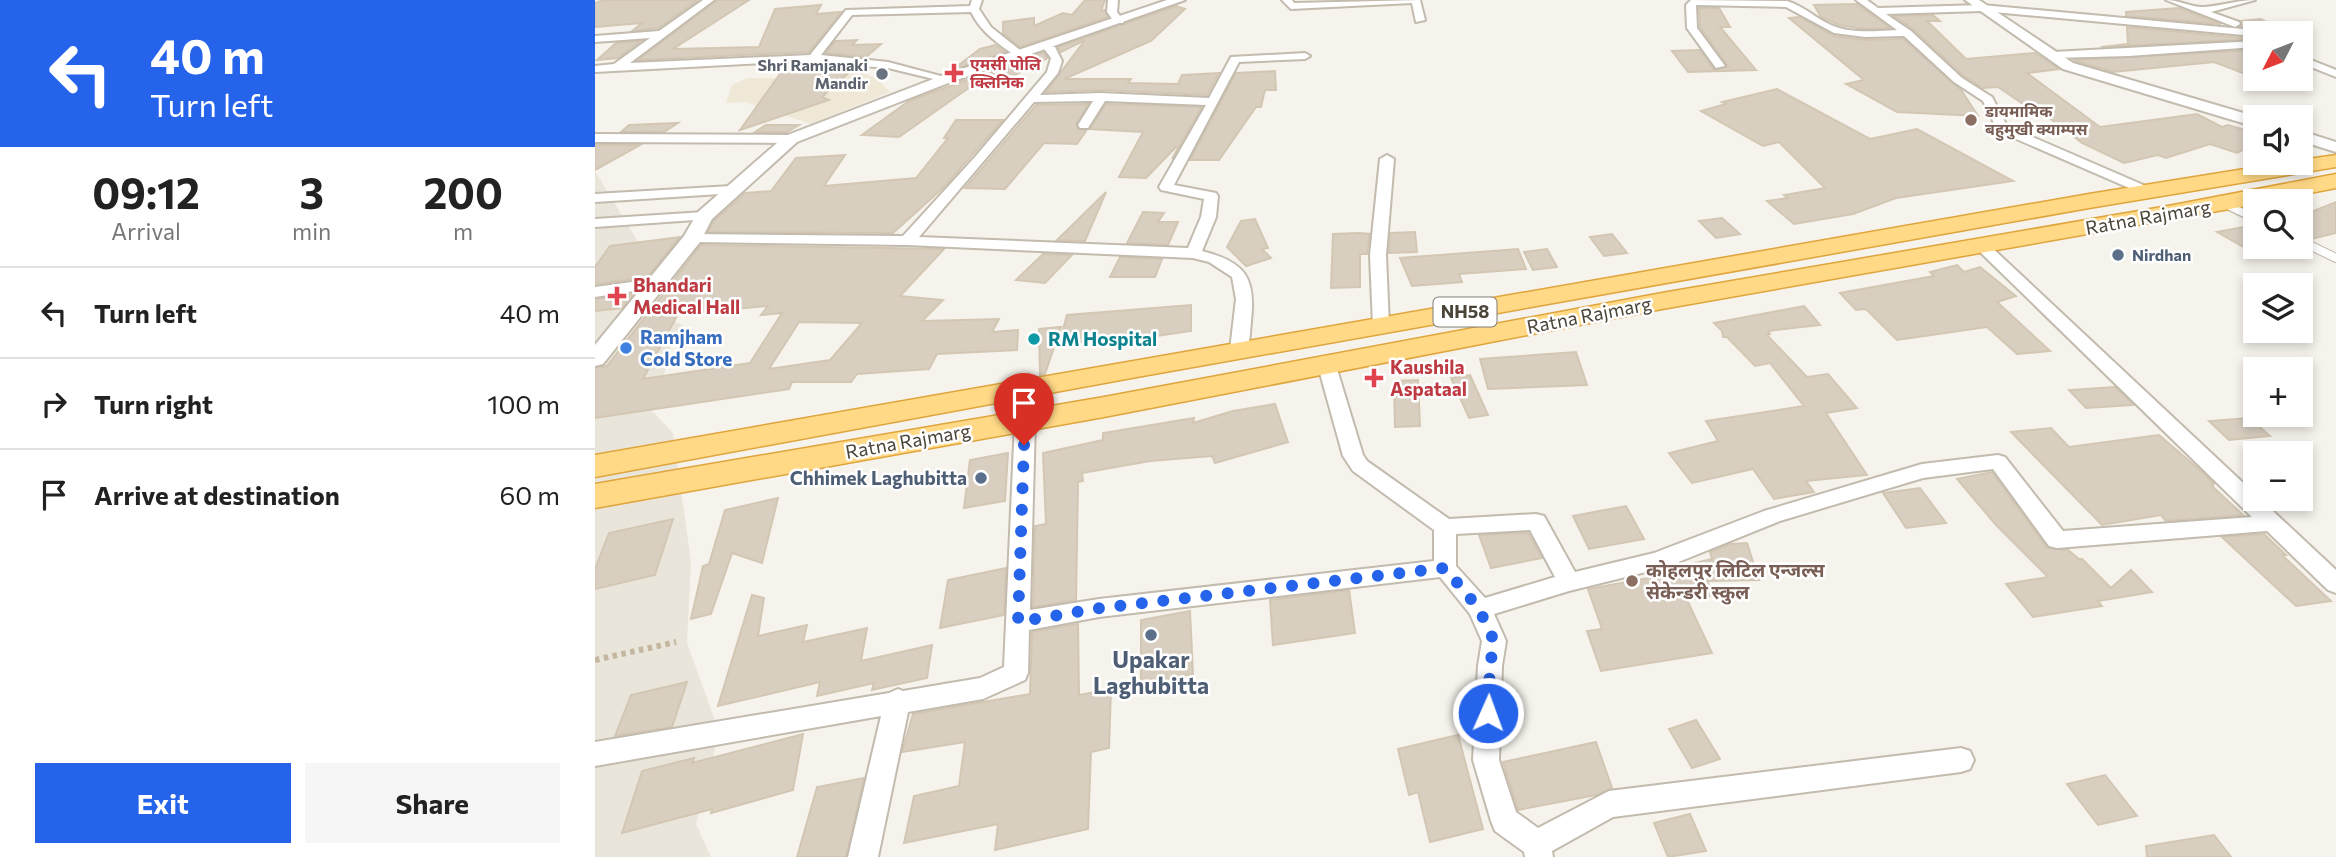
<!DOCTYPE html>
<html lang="en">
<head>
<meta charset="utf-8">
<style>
	body { margin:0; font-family:Commissioner,"Noto Sans Devanagari",sans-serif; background:#f6f6f6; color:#222; height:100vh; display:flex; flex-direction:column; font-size:26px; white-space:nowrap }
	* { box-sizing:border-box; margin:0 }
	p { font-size:23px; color:#767676 }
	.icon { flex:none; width:38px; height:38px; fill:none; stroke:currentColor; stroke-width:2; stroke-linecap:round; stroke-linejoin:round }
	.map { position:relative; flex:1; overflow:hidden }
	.details { display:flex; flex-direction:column; background:#fff; width:595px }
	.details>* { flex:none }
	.hud { background:#2563eb; color:#fff; overflow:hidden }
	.needle { width:46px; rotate:228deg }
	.tools { position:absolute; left:1648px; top:21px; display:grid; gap:14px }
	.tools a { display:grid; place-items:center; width:70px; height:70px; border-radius:0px; background:#fff; box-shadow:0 4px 10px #0003; font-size:35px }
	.pin { position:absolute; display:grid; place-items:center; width:60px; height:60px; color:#fff; margin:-72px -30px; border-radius:50% 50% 50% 0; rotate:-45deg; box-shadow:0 0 7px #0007 }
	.pin .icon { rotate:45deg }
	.me { position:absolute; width:77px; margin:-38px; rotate:2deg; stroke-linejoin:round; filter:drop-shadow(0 0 5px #0008) }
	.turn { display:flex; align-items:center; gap:24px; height:147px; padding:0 35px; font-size:32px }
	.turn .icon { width:91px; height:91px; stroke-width:2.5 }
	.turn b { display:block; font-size:49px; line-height:60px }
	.eta { display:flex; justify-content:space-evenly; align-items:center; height:119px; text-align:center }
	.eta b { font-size:42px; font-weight:700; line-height:49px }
	.cta { display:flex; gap:14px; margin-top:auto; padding:14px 35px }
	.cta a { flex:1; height:80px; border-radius:0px; background:#2563eb; color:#fff; font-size:28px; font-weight:700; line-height:80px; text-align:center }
	.cta a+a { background:#f6f6f6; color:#222 }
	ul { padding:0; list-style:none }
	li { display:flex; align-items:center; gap:21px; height:91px; padding:0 35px; border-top:2px solid #e0e0e0 }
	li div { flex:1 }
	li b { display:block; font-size:26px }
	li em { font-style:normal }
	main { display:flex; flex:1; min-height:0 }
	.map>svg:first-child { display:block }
	.residential { fill:#eae5da }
	.education { fill:#efe8d6 }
	.building { fill:#d8cfc1; stroke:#d3c7b4; stroke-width:2; fill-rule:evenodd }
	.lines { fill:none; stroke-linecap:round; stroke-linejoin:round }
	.service-far1-casing { stroke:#c2bbae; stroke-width:10 }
	.service-casing { stroke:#c2bbae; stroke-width:10 }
	.minor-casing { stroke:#c2bbae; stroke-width:4 }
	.tertiary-casing { stroke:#c2bbae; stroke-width:4 }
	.trunk-casing { stroke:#e0a43c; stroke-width:3 }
	.path { stroke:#c4b79f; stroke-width:6; stroke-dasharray:4.5 4.5; stroke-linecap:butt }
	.service-far1 { stroke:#fff; stroke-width:7 }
	.service { stroke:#fff; stroke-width:8 }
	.minor { fill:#fff; fill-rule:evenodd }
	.tertiary { fill:#fff; fill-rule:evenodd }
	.trunk { fill:#ffd985; fill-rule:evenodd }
	.route { stroke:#2563eb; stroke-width:12; stroke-dasharray:0 21.6 }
	.health-dot { fill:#e0444e; stroke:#fff; stroke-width:2.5 }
	.worship-dot { fill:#6b7280; stroke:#fff; stroke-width:2.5 }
	.education-dot { fill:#8d6e63; stroke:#fff; stroke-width:2.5 }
	.service-dot { fill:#5c6f8a; stroke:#fff; stroke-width:2.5 }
	.culture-dot { fill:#0f9aa8; stroke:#fff; stroke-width:2.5 }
	.shop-dot { fill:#3f7fe0; stroke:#fff; stroke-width:2.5 }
	.labels { text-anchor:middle; stroke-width:5; stroke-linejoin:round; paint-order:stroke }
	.far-health-label { font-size:16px; font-weight:bold; fill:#be3a42; stroke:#fff; text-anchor:start }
	.far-worship-label { font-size:16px; font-weight:bold; fill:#5b616d; stroke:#fff; text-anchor:end }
	.far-education-label { font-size:16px; font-weight:bold; fill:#785e54; stroke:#fff; text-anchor:start }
	.far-service-label { font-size:16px; font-weight:bold; fill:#4e5e75; stroke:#fff; text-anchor:start }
	.shield { fill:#fff; stroke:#817c74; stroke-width:2 }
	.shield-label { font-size:18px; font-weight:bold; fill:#4b4439 }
	.street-label { font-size:19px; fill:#4b4439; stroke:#fff }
	.health-label { font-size:19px; font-weight:bold; fill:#be3a42; stroke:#fff; text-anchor:start }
	.shop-label { font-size:19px; font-weight:bold; fill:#366cbe; stroke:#fff; text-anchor:start }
	.culture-label { font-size:19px; font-weight:bold; fill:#0d838f; stroke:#fff; text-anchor:start }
	.service-label { font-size:19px; font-weight:bold; fill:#4e5e75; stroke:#fff; text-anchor:end }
	.education-label { font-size:19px; font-weight:bold; fill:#785e54; stroke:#fff; text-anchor:start }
	.near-service-label { font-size:23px; font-weight:bold; fill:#4e5e75; stroke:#fff }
</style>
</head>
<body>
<main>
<section class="details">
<div class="hud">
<div class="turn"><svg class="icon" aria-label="left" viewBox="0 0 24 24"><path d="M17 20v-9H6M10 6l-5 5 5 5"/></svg><div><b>40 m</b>Turn left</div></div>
</div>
<div class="eta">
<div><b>09:12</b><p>Arrival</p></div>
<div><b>3</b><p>min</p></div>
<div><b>200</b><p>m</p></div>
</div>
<ul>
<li><svg class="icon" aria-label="left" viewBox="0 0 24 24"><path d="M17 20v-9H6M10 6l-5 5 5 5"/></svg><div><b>Turn left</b></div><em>40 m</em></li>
<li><svg class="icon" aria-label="right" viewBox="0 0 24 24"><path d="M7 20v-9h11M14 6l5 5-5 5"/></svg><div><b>Turn right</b></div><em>100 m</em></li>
<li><svg class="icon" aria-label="arrive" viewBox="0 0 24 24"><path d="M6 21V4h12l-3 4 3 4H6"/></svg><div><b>Arrive at destination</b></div><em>60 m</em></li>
</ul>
<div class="cta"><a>Exit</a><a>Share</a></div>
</section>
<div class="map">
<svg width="1741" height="857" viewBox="0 0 1741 857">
	<rect width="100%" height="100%" fill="#f6f3ec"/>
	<polygon class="residential" points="0,171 57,265 54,319 79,321 88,325 75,346 70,371 56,410 78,433 96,562 92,643 124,732 101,824 116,857 0,857"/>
	<polygon class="education" points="264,70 283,80 295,92 216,124 150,102 131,103 137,85 153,78 186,78"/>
	<g class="building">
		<polygon points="9,0 103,0 63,28 37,31 47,23 0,27 0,3"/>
		<polygon points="122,0 154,0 78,49 164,47 180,9 226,5 221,14 246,12 214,52 43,60"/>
		<polygon points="490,0 510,0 506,11 510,10 513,17 425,47 408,33 408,22 439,18 439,26 468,13 477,15"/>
		<polygon points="1262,4 1295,28 1269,29 1244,25 1226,17 1219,5"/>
		<polygon points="581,6 590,9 556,41 469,79 536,79 533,83 583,84 587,75 624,73 612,95 506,90 451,92 490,40 466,52 463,47"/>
		<polygon points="1104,8 1124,8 1135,27 1125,27 1161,70 1093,72 1077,51 1105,50 1119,70 1133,66 1105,27"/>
		<polygon points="1584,8 1626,24 1531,16 1531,12"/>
		<polygon points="1338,15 1345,21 1332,21 1371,59 1440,53 1464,69 1432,73 1505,127 1602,114 1627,127 1633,125 1661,133 1661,143 1642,153 1615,144 1571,158 1563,155 1529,163 1487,143 1453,117 1447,117 1403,87 1388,88 1369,76 1318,29 1299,16"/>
		<polygon points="1205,17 1239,36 1270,40 1308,39 1366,90 1383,116 1302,112 1251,84 1269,80 1194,18"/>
		<polygon points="1666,19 1691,33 1666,33 1660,28 1646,26 1646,21"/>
		<polygon points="1532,27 1658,39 1506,47 1533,44"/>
		<polygon points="262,40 257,45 286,44 271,57 231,53 240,41"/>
		<polygon points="46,41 23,58 2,60 21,43"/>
		<polygon points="400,45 410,52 357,70 385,49"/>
		<polygon points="1661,50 1661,78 1619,62 1518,72 1478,60"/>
		<polygon points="448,52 453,58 416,77 395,73 304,137 267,135 314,101"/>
		<polygon points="192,64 259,68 227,97 234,100 145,130"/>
		<polygon points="680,71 681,90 670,90 666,107 661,107 624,160 595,160 641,73"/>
		<polygon points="1182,89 1275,139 1322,129 1418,181 1301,198 1258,214 1199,224 1172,201 1193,198 1189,195 1230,188 1184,142 1168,146 1106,111 1131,104 1127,102"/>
		<polygon points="493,104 481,124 483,129 491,131 482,144 449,143 410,189 370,188 441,105"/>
		<polygon points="511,104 607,107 577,159 583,148 581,147 551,178 524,177 548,132 495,129"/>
		<polygon points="361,120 408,120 349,187 298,233 113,232 119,221 150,193 176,191 201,158 250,155 229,186 321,178 353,138 349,138"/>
		<polygon points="83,123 69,132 26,132 34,125"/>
		<polygon points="171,125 204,125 192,132 160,132"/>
		<polygon points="0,145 45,145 0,170"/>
		<polygon points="511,192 490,241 462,240"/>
		<polygon points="1741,202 1741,233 1716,239 1706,234 1706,216"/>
		<polygon points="548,212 569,213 563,222 583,222 573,245 532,243"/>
		<polygon points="1127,218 1145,234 1121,238 1104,221"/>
		<polygon points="660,219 673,248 667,249 676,258 651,266 632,247 646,221"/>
		<polygon points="1661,225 1661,254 1622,232 1659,225"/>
		<polygon points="820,232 822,252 794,253 795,233"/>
		<polygon points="764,233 775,234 772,254 765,254 765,287 736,288 738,234"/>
		<polygon points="1017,234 1032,253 1009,256 995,237"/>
		<polygon points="85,237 52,277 0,284 0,267 15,246"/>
		<path d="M106,245L349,249L305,296L348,300L327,321L404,319L397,332L423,330L422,350L342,354L334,369L262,374L256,382H197L194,389L0,418V368L12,366ZM173,306L166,315L187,313L155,363L48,379L83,314ZM204,322L267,323L235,360L174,369Z"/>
		<polygon points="923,249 931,269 864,274 867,282 817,286 805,258"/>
		<polygon points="952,249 962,267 938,270 929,252"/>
		<polygon points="448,254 477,255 450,283 421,280"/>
		<polygon points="525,257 567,259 560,277 515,277"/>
		<polygon points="1362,265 1369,272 1385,267 1421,296 1402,302 1455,351 1422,354 1392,327 1302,340 1271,309 1261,310 1245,293 1339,276 1335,272"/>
		<polygon points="38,294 27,308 0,311 0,299"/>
		<polygon points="596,305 596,331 548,338 464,344 472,315"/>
		<polygon points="1209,306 1225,325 1173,331 1175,334 1172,335 1212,377 1233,374 1262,408 1231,413 1272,475 1211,481 1219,492 1179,499 1158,469 1097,483 1074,453 1123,441 1111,421 1209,406 1175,363 1160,366 1132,337 1128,337 1127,331 1119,323"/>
		<polygon points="466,327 450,374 445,375 444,329"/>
		<polygon points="981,352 992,385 893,389 885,359"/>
		<polygon points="875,375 893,415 874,418 856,378"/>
		<polygon points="823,380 825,426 800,427 799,381"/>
		<polygon points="1520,387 1539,405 1491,408 1474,390"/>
		<polygon points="680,404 693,442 620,463 617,456 555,461 487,473 488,481 483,482 481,600 438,607 440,526 451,524 448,453 508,440 508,433 599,418 598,423 638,411"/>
		<polygon points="1654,418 1675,436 1634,440 1614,421"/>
		<polygon points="1456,428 1474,447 1564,435 1606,471 1619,484 1617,486 1648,515 1571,521 1566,515 1507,525 1416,432"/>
		<polygon points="413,453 410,501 369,508 375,460"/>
		<polygon points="1397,472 1452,548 1473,550 1484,559 1487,559 1516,588 1536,570 1557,592 1503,601 1507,606 1438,617 1411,584 1453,577 1401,525 1362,479"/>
		<polygon points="1325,488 1351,523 1311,528 1288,493"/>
		<polygon points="183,498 167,563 137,553 116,614 96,619 108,566 114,564 130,510"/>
		<polygon points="1031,506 1049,539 994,549 978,516"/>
		<polygon points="78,519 60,575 0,589 0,569 14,533"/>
		<polygon points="933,533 947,558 896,568 884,535"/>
		<polygon points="1669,534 1691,555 1687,555 1736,601 1701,606 1627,537"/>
		<polygon points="1152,543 1164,580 1112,581 1119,595 1092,600 1117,653 1006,671 992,631 1007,629 993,589 1076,574 1074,569 1117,559 1115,552 1135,544"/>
		<polygon points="411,568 409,615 345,628 353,580"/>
		<polygon points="754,590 760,633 678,645 675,600"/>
		<polygon points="157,595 169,598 163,636 212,625 208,642 272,628 266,661 337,645 332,678 277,690 279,683 222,696 225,682 123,706"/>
		<polygon points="595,611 598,674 546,684 546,620"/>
		<polygon points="483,624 484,695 516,689 514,748 496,752 493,829 400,850 403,824 309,843 319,796 364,786 370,742 307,752 318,714 435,694 437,632"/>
		<polygon points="92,682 77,727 20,736 36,695"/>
		<polygon points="1101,720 1125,759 1097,768 1074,729"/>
		<polygon points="208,734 198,790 116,813 117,809 27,833 47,771 99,758 97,763"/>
		<polygon points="863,735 888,829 835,842 823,792 814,795 803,749"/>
		<polygon points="1001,742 1017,788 1001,795 923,810 908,762"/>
		<polygon points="1510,775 1542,816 1503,825 1472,784"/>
		<polygon points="269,778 251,857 202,857 222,787"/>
		<polygon points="1095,814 1111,851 1073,857 1059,823"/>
		<polygon points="1619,835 1636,857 1552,857 1551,846"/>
	</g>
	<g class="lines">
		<g class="service-far1-casing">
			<polyline id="service-far1" points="1630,204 1661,219"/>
		</g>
		<g class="service-casing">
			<polyline id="service" points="1706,241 1741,258"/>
		</g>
		<g class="minor-casing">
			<g id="minor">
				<path d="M108,0H119L35,63L215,55L251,10L375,6L377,0H387L384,9L396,27L430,54L421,56C403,44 386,32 376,12L257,15L226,55L293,62L357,79L351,82L293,68L206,61L0,72V66L19,64L55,38L0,42V36L64,31Z"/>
				<polygon points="513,0 523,0 522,12 529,21 528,23 520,23 512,12"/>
				<polygon points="687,0 697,0 699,3 825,0 830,20 821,22 817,3 696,9"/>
				<path d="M1096,0L1192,1C1209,6 1220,18 1236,25C1256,34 1281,31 1302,30L1261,0H1272L1283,8L1387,5L1659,30L1664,33L1659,36L1387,11L1291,14L1316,31L1367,78L1397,97L1412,126L1553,187L1555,190L1548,194L1403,131L1388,101L1359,82L1309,36L1270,37L1239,33L1191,7L1101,5L1102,28L1130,66L1121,68L1092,28L1091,5Z"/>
				<path d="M1571,0C1584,0 1598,8 1609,7C1627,6 1642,0 1660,0L1616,12L1644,22L1645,24L1640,27Z"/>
				<polygon points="1661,41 1661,47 1534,56 1458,58 1453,55 1458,52"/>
				<path d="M448,44L460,47L467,61L463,73L445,95L506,93L614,98L636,57L710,53L715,56L710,59L644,62L579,185L621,193L623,196L621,217L607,251C650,262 661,277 656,321C655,332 655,345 650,354H638L635,350L641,299L637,277L614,262L598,258L312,245L98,242L91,238L98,234L308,236L380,157L452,72L456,58L447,46ZM498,101L483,125L485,128H493L510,101L611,105L564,187L566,190L609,199L606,217L593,248L324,237L439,102Z"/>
				<polygon points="1706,56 1741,70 1741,77 1706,63"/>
				<polygon points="0,134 196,135 202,139 196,143 0,142"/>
				<polygon points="792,155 799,159 791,255 794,326 786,331 778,326 775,255 785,159"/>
				<polygon points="136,186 141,187 141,193 0,202 0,194"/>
				<polygon points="109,212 116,216 114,219 0,227 0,219"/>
				<path d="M1388,242L1393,244L1661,495V499H1665L1741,570V593L1733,590L1672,531L1462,548L1454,546L1398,469L1328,478L1185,521L1071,567L974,591L899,614L911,641L907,666L904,760L921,812L943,828L1014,791L1366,748L1375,751L1379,760L1375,769L1366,772L1018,817L957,851L958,857H930L929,852L900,831L896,821L878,760L883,666L887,641L875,614L845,577L504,617L434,630L433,673L430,680L388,699L313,712L283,857H253L286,716L0,766V742L294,693L303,689L308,691L385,678L409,667L420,421L423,417H437L440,421L435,610L504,599L839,561V530L758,471L748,456L723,366L732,361L741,366L768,455L772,461L854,519L941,514L949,516L980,572L1059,553L1169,511L1327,464L1403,455L1410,457L1468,531L1657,517L1383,250L1380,247L1383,244ZM935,530L960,577L890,598L861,566V534Z"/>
				<polygon points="59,279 65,281 67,284 65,287 0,297 0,287"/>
			</g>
		</g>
		<g class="tertiary-casing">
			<g id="tertiary">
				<polygon points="572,0 590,0 356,82 202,142 117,219 105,242 8,364 0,366 0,345 89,236 103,212 190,136 346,76"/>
				<polygon points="1370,0 1384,0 1478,63 1662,117 1661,127 1468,69"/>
				<polygon points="1706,131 1741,142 1741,152 1706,141"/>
			</g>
		</g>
		<g class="trunk-casing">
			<g id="trunk">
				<polygon points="1741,155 1741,167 1494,208 542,377 0,477 0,455 1494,194 1687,163 1706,163 1706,160"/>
				<polygon points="1741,174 1741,188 1674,201 1661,201 1657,205 1067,309 509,417 0,508 0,484 509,397 1067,293 1573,206"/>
			</g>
		</g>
		<polyline class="path" points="0,660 81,642"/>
		<use href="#service-far1" class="service-far1"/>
		<use href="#service" class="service"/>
		<use href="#minor" class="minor"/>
		<use href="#tertiary" class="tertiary"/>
		<use href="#trunk" class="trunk"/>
	</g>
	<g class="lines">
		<polyline class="route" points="429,445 423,622 505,608 850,568 884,609 899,641 895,666 893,713"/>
	</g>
	<g class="health-dot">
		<path d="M355.5 62.5h7v7h7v7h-7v7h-7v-7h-7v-7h7z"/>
		<path d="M18.5 285.5h7v7h7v7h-7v7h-7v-7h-7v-7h7z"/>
		<path d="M775.5 367.5h7v7h7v7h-7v7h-7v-7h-7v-7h7z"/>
	</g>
	<circle class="worship-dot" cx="287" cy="74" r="7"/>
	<g class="education-dot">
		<circle cx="1376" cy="120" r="7"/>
		<circle cx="1037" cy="581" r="7"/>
	</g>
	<g class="service-dot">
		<circle cx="1523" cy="255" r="7"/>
		<circle cx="386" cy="478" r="7"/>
		<circle cx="556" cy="635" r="7"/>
	</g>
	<circle class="culture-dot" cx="439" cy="339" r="7"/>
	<circle class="shop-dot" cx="31" cy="348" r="7"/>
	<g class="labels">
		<g class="far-health-label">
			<text x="375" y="70">एमसी पोलि<tspan x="375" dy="18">क्लिनिक</tspan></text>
		</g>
		<g class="far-worship-label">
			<text x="273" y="71">Shri Ramjanaki<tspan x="273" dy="18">Mandir</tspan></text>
		</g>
		<g class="far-education-label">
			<text x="1390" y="117">डायमामिक<tspan x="1390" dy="18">बहुमुखी क्याम्पस</tspan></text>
		</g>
		<g class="far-service-label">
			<text x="1537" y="261">Nirdhan</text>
		</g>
		<rect class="shield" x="838.5" y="297.5" width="63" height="29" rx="5"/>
		<g class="shield-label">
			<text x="870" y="318">NH58</text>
		</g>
		<g class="street-label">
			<text transform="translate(1553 217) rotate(-10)" y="7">Ratna Rajmarg</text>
			<text transform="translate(994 315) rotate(-11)" y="7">Ratna Rajmarg</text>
			<text transform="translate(313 441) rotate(-10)" y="7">Ratna Rajmarg</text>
		</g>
		<g class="health-label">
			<text x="38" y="292">Bhandari<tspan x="38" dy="22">Medical Hall</tspan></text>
			<text x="795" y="374">Kaushila<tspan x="795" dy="22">Aspataal</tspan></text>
		</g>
		<g class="shop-label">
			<text x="45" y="344">Ramjham<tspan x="45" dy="22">Cold Store</tspan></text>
		</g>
		<g class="culture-label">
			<text x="453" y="346">RM Hospital</text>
		</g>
		<g class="service-label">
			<text x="372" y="485">Chhimek Laghubitta</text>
		</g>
		<g class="education-label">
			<text x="1051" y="577">कोहलपुर लिटिल एन्जल्स<tspan x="1051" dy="22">सेकेन्डरी स्कुल</tspan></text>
		</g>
		<g class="near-service-label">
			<text x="556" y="668">Upakar<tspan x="556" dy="26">Laghubitta</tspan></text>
		</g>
	</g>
</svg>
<div class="tools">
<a><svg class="needle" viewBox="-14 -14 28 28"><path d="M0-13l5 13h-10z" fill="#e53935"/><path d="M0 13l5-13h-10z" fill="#767676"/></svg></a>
<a><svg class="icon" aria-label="sound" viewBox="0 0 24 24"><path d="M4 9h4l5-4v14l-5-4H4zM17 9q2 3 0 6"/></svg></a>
<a><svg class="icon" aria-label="search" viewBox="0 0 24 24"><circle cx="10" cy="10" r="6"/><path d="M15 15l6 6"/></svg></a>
<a><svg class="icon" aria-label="layers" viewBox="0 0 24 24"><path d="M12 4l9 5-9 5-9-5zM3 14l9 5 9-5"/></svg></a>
<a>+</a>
<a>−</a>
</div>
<div class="pin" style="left:429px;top:445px;background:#d93025"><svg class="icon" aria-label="arrive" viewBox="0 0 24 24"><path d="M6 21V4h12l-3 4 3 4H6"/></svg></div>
<svg class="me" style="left:893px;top:713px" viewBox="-20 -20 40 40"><circle r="17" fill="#2563eb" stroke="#fff" stroke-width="3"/><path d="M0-11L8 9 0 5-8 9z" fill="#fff"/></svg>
</div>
</main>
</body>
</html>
